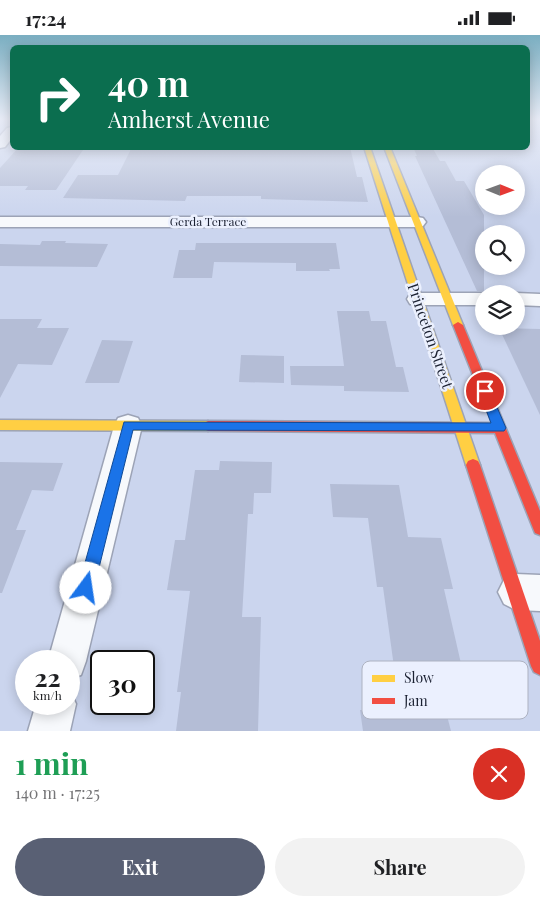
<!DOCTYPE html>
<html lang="en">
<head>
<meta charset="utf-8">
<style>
	body { margin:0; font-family:"Playfair Display",serif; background:#f2f2f2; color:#202124; height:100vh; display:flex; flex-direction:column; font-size:19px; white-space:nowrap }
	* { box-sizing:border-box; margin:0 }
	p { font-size:16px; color:#757577 }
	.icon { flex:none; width:28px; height:28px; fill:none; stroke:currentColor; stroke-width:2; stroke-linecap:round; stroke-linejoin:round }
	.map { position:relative; height:696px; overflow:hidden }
	.sheet { display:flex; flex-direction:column; background:#fff; flex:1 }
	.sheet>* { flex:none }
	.guide { position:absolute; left:10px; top:10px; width:520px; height:105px; border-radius:8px; box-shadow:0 2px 12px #0003; background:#0b6e4f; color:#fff; overflow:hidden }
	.needle { width:32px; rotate:91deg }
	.buttons { position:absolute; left:475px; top:130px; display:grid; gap:10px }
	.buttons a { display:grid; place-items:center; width:50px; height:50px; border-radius:50%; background:#fff; box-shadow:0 2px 12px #0003; font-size:25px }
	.speed { position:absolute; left:15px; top:615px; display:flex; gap:10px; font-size:25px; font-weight:700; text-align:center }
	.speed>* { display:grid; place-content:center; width:65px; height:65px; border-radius:50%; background:#fff; box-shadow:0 2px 12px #0003; line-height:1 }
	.speed small { font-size:12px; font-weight:400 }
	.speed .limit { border:2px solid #111; border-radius:8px; background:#fff; color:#111 }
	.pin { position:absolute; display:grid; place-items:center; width:42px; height:42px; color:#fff; margin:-21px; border:2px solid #fff; border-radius:50%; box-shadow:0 1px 5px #0007 }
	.me { position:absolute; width:55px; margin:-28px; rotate:14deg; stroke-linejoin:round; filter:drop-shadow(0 0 4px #0008) }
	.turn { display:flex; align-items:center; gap:18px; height:105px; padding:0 15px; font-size:22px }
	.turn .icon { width:65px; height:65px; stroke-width:2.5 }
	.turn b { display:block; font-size:35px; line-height:42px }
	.round { display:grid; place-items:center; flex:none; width:52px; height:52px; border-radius:26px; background:#f2f2f2 }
	.head { display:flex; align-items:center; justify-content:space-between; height:85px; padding:0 15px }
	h1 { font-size:30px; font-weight:700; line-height:38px; color:#1e9e55 }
	.cta { display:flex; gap:10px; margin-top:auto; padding:10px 15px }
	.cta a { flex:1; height:58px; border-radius:30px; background:#596074; color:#fff; font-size:20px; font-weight:700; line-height:58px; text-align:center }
	.cta a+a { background:#f2f2f2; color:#202124 }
	.status { display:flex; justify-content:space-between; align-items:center; height:35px; padding:0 25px; background:#fff; direction:ltr }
	.status svg { height:14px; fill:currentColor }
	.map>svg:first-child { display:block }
	.building { fill:#b4bdd6 }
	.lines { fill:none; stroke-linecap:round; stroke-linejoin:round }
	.street-casing { stroke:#9ca3b6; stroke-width:3 }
	.slow-casing { stroke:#9ca3b6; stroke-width:3 }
	.jam-casing { stroke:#9ca3b6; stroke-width:3 }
	.street { fill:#f7f9fc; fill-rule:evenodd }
	.slow { fill:#ffcf43; fill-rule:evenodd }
	.jam { fill:#f24e42; fill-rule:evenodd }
	.route { fill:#1a73e8; stroke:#114b97 }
	.labels { text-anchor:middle; stroke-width:5; stroke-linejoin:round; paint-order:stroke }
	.far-street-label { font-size:12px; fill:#1b2132; stroke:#ebf0fe }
	.street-label { font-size:15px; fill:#1b2132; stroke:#ebf0fe }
	.key { fill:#ebf0fe; stroke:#adb2c1; stroke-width:1 }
	.key-label { font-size:14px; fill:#1b2132 }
</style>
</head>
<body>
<div class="status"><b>17:24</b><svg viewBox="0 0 49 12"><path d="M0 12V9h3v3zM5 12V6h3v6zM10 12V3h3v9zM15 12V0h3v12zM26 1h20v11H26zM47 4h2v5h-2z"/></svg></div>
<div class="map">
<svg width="540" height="696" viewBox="0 0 540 696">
	<rect width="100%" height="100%" fill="#cbd5ee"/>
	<g class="building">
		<polygon points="19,112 85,112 56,155 25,155 28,151 0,151 0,133"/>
		<polygon points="132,112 350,112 357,142 362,142 368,167 261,164 261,161 187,161 185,166 63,163 78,140 118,140"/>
		<polygon points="413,112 432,112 440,126 445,126 456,146 464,146 484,180 484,256 477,256 415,121 417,121"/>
		<polygon points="42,206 66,206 65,208 108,209 97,232 0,231 0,209 40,210"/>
		<polygon points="196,208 336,208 340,234 329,234 330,236 296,236 296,228 214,227 212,243 173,243 179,215 195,215"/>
		<polygon points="337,276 369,276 371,286 386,286 396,332 403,332 409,357 344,356 344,351 291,350 290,331 344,331"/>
		<polygon points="0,284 42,284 37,293 69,293 52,330 18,329 0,363"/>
		<polygon points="499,293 540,294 540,380"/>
		<polygon points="102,305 133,306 119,348 85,348"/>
		<polygon points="241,320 284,321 284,348 239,347"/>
		<polygon points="220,426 272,427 271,458 254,458 253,479 248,479 242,582 261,582 258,696 176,696 181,657 177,657 190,556 167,555 175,505 185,505 195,435 219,435"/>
		<polygon points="0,427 63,428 53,456 32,455 16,495 26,495 2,558 0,558"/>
		<polygon points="330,449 399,450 408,502 441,503 453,554 444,554 462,633 394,632 383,552 377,552 368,483 333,482"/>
		<polygon points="360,675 446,677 451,696 363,696"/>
	</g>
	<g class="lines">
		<g class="street-casing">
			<g id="street">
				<polygon points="12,92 12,103 5,112 0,113 0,101 7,93"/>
				<polygon points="0,182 417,182 423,183 426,187 423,191 417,192 0,192"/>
				<polygon points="417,258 484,258 489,259 484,259 484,270 417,270 410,269 407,264 410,259"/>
				<polygon points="516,258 540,259 540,271 516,270 516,259 511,259"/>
				<polygon points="128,380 138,383 142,391 86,626 81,640 69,644 69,626 48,626 114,391 118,383"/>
				<polygon points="516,539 540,540 540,576 516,575 504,569 498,557 504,545"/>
				<polygon points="69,654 76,669 70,696 28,696 36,669 69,669"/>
			</g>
		</g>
		<g class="slow-casing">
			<g id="slow">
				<polygon points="364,112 370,112 480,430 478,434 473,436 468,434 466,430"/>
				<polygon points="384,112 390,112 463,290 462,292 458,293 453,290"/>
				<polygon points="0,385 208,386 212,388 214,391 212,394 208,396 0,395"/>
			</g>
		</g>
		<g class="jam-casing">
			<g id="jam">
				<polygon points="458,287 463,290 540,476 540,500 535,498 495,398 208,396 204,394 202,391 204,388 208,386 492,388 453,290"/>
				<polygon points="473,424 478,426 480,430 540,606 540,640 534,637 531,631 466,430 468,426"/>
			</g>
		</g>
		<use href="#street" class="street"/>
		<use href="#slow" class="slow"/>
		<use href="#jam" class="jam"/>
	</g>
	<linearGradient id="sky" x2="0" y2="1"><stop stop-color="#7aaec1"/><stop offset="0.46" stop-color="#e8ecf7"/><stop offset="1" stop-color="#e8ecf7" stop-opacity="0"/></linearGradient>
	<rect width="540" height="182" fill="url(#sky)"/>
	<polygon class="route" points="485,352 490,356 506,393 504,396 133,395 94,553 91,558 86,561 80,558 78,553 124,387 491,388 479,356"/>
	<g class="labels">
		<g class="far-street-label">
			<text x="208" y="191">Gerda Terrace</text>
		</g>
		<g class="street-label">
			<text transform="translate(430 301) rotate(71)" y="5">Princeton Street</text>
		</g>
	</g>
	<rect x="362" y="626" width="166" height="58" rx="8" class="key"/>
	<rect x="372" y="640" width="23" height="7" fill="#ffcf43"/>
	<rect x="372" y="663" width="23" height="6" fill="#f24e42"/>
	<g class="key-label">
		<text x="404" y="648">Slow</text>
		<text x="404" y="671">Jam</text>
	</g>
</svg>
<div class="buttons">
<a><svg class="needle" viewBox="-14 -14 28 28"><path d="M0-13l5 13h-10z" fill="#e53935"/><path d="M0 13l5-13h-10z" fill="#757577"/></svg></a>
<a><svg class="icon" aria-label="search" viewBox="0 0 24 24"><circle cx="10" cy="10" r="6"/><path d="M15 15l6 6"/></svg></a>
<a><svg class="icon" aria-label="layers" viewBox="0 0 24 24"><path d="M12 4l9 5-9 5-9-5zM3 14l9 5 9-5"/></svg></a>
</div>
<div class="speed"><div>22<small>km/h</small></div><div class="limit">30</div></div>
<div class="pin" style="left:485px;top:356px;background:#d93025"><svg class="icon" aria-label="arrive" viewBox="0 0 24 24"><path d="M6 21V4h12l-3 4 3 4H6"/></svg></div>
<svg class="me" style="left:86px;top:553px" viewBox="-20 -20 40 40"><circle r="19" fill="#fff"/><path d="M0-13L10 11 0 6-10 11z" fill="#1a73e8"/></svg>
<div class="guide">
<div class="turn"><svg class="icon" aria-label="right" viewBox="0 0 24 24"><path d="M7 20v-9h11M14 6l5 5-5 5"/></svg><div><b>40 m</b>Amherst Avenue</div></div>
</div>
</div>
<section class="sheet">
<div class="head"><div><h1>1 min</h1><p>140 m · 17:25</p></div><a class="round" style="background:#d93025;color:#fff"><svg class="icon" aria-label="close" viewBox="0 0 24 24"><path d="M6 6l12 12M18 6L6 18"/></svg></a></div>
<div class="cta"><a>Exit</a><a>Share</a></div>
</section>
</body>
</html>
